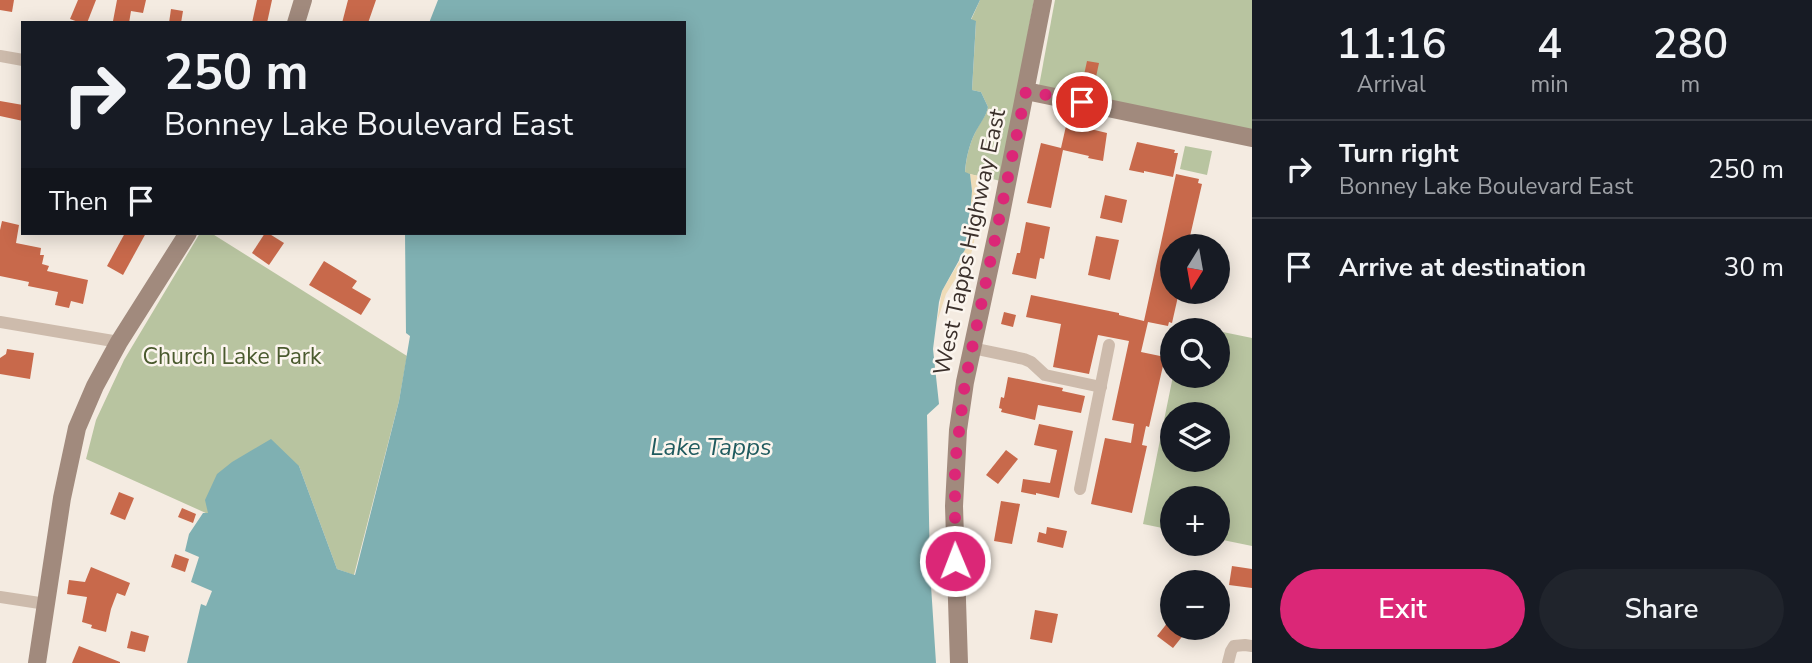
<!DOCTYPE html>
<html lang="en">
<head>
<meta charset="utf-8">
<style>
	body { margin:0; font-family:"Nunito Sans",sans-serif; background:#20242c; color:#f1f3f6; height:100vh; display:flex; flex-direction:column; font-size:26px; white-space:nowrap }
	* { box-sizing:border-box; margin:0 }
	p { font-size:23px; color:#9ea1a6 }
	.icon { flex:none; width:38px; height:38px; fill:none; stroke:currentColor; stroke-width:2; stroke-linecap:round; stroke-linejoin:round }
	.map { position:relative; flex:1; overflow:hidden }
	.sheet { display:flex; flex-direction:column; background:#171b24; width:560px }
	.sheet>* { flex:none }
	.top-card { position:absolute; left:21px; top:21px; width:665px; height:214px; border-radius:0px; box-shadow:0 4px 18px #0003; background:#171b24; color:#f1f3f6; overflow:hidden }
	.needle { width:46px; rotate:191deg }
	.controls { position:absolute; left:1160px; top:234px; display:grid; gap:14px }
	.controls a { display:grid; place-items:center; width:70px; height:70px; border-radius:50%; background:#171b24; box-shadow:0 4px 18px #0003; font-size:35px }
	.pin { position:absolute; display:grid; place-items:center; width:60px; height:60px; color:#fff; margin:-30px; border:4px solid #fff; border-radius:50%; box-shadow:0 2px 7px #0007 }
	.me { position:absolute; width:77px; margin:-38px; rotate:359deg; stroke-linejoin:round; filter:drop-shadow(0 0 5px #0008) }
	.turn { display:flex; align-items:center; gap:24px; height:147px; padding:0 28px; font-size:32px }
	.turn .icon { width:91px; height:91px; stroke-width:2.5 }
	.turn b { display:block; font-size:49px; line-height:60px }
	.then { display:flex; align-items:center; height:66px; padding:0 28px; background:#0003; gap:14px; font-size:26px }
	.eta { display:flex; justify-content:space-evenly; align-items:center; height:119px; text-align:center }
	.eta b { font-size:42px; font-weight:600; line-height:49px }
	.cta { display:flex; gap:14px; margin-top:auto; padding:14px 28px }
	.cta a { flex:1; height:80px; border-radius:42px; background:#db2777; color:#fff; font-size:28px; font-weight:600; line-height:80px; text-align:center }
	.cta a+a { background:#20242c; color:#f1f3f6 }
	ul { padding:0; list-style:none }
	li { display:flex; align-items:center; gap:21px; height:98px; padding:0 28px; border-top:2px solid #363941 }
	li div { flex:1 }
	li b { display:block; font-size:26px }
	li em { font-style:normal }
	main { display:flex; flex:1; min-height:0 }
	.map>svg:first-child { display:block }
	.green { fill:#b8c4a0; fill-rule:evenodd }
	.sand { fill:#efdcb8 }
	.water { fill:#7fb0b2 }
	.building { fill:#c8694b }
	.lines { fill:none; stroke-linecap:round; stroke-linejoin:round }
	.street { stroke:#cdbbac; stroke-width:12 }
	.secondary { stroke:#a18a7d; stroke-width:18 }
	.route { stroke:#db2777; stroke-width:12; stroke-dasharray:0 21.6 }
	.labels { text-anchor:middle; stroke-width:5; stroke-linejoin:round; paint-order:stroke }
	.street-label { font-size:23px; fill:#3b302b; stroke:#fbf5ee }
	.park-label { font-size:23px; fill:#4a5a2e; stroke:#fbf5ee }
	.water-label { font-size:24px; font-style:italic; fill:#1f5a5e; stroke:#fbf5ee }
</style>
</head>
<body>
<main>
<div class="map">
<svg width="1252" height="663" viewBox="0 0 1252 663">
	<rect width="100%" height="100%" fill="#f4ebe1"/>
	<g class="green">
		<path d="M980,0H1034L1001,181L965,173C966,159 969,145 975,133C979,123 986,117 988,107L981,92L972,90L976,22L971,20Z"/>
		<polygon points="1055,0 1252,0 1252,131 1039,86"/>
		<polygon points="1185,146 1212,151 1207,175 1180,169"/>
		<polygon points="200,233 211,233 407,356 399,401 354,575 337,569 299,466 208,514 86,459 96,420 124,360"/>
		<path d="M1218,331L1252,338V546L1218,539V499H1172V530L1143,524L1173,376H1218ZM1172,415H1218V460H1172Z"/>
	</g>
	<polygon class="sand" points="970,174 978,176 974,243 971,254 946,294 937,322 942,291 959,262 972,191"/>
	<path class="water" d="M438,0H980L971,19L976,21L972,90L981,92L988,107C986,117 980,123 975,133C969,145 966,159 965,172L970,174L972,191L967,246L942,291L939,302L933,349L939,404L927,415L930,570L936,663H187L201,604L206,606L212,591L191,582L199,557L185,551L189,534L203,513H208L205,500L217,474L232,462L271,439L299,466L337,569L355,575L399,401L410,336L406,333L405,233H684V23H429Z"/>
	<g class="building">
		<polygon points="0,0 14,0 12,12 0,10"/>
		<polygon points="78,0 96,0 87,23 81,23 70,19"/>
		<polygon points="117,0 146,0 143,13 131,11 129,23 113,21"/>
		<polygon points="257,0 272,0 267,23 252,23"/>
		<polygon points="348,0 376,0 368,23 342,23"/>
		<polygon points="171,9 183,11 181,23 169,23"/>
		<polygon points="1087,61 1099,63 1096,77 1084,75"/>
		<polygon points="0,101 23,105 23,121 0,116"/>
		<polygon points="1070,124 1107,133 1103,161 1088,158 1089,156 1063,150 1051,208 1027,203 1041,143 1061,148 1066,126 1069,127"/>
		<polygon points="1137,142 1175,150 1174,153 1178,153 1173,177 1144,171 1144,173 1129,170"/>
		<polygon points="1176,174 1199,179 1198,183 1202,184 1188,245 1172,247 1172,292 1179,292 1172,323 1169,322 1168,326 1148,322 1141,352 1165,357 1149,427 1146,426 1142,445 1147,446 1132,513 1091,504 1105,438 1131,443 1134,424 1112,420 1129,341 1098,335 1089,374 1053,367 1061,324 1026,317 1031,295 1119,313 1119,315 1144,321"/>
		<polygon points="1105,195 1127,200 1122,223 1100,218"/>
		<polygon points="2,221 19,225 16,243 41,248 40,255 44,255 42,264 49,266 47,271 88,280 83,304 71,301 69,308 55,305 58,292 28,286 29,282 0,276 0,230"/>
		<polygon points="1026,222 1050,227 1044,259 1040,258 1036,279 1012,274 1017,253 1020,253"/>
		<polygon points="125,233 146,233 123,275 107,266"/>
		<polygon points="265,233 268,233 284,243 269,265 252,253"/>
		<polygon points="1096,236 1119,240 1110,280 1088,275"/>
		<polygon points="324,261 357,281 352,288 371,299 361,315 309,285"/>
		<polygon points="1004,312 1016,315 1013,327 1001,324"/>
		<polygon points="7,349 34,353 30,379 0,374 0,358 6,354"/>
		<polygon points="1008,377 1063,388 1062,391 1085,396 1081,413 1038,405 1035,420 1001,412 1002,409 999,408 1001,397 1004,398"/>
		<polygon points="1039,424 1073,431 1059,498 1036,493 1036,495 1021,492 1023,479 1050,483 1057,450 1034,445"/>
		<polygon points="1006,450 1018,459 998,484 986,475"/>
		<polygon points="119,492 134,498 125,520 110,514"/>
		<polygon points="1001,501 1020,504 1012,544 994,541"/>
		<polygon points="182,508 196,514 193,523 178,517"/>
		<polygon points="1047,527 1067,531 1063,548 1037,542 1039,532 1046,534"/>
		<polygon points="175,554 189,559 185,572 171,567"/>
		<polygon points="1232,566 1252,569 1252,588 1229,585"/>
		<polygon points="91,567 130,583 125,596 117,593 111,609 106,632 91,628 92,625 82,622 87,597 67,594 69,580 85,582"/>
		<polygon points="1035,610 1058,614 1052,643 1030,639"/>
		<polygon points="1172,617 1172,628 1189,628 1173,648 1157,636"/>
		<polygon points="131,631 149,636 145,652 127,648"/>
		<polygon points="79,646 120,662 120,663 72,663"/>
	</g>
	<g class="lines">
		<g class="street">
			<polyline points="0,56 23,60"/>
			<polyline points="0,322 119,342"/>
			<polyline points="972,348 1024,359 1031,362 1045,375 1101,387"/>
			<polyline points="1080,489 1109,345"/>
			<polyline points="0,597 46,604"/>
			<polyline points="1228,663 1231,651 1234,646 1245,645 1252,646"/>
		</g>
		<g class="secondary">
			<polyline points="296,23 303,0"/>
			<polyline points="1026,91 1252,138"/>
			<polyline points="37,663 62,498 77,428 95,386 119,342 188,233"/>
			<polyline points="959,663 954,506 958,430 965,382 1000,219 1043,0"/>
		</g>
	</g>
	<g class="lines">
		<polyline class="route" points="955,561 955,464 965,382 1026,91 1082,102"/>
	</g>
	<g class="labels">
		<g class="street-label">
			<text transform="translate(969 242) rotate(-78)" y="8">West Tapps Highway East</text>
		</g>
		<g class="park-label">
			<text x="232" y="364">Church Lake Park</text>
		</g>
		<g class="water-label">
			<text x="711" y="455">Lake Tapps</text>
		</g>
	</g>
</svg>
<div class="controls">
<a><svg class="needle" viewBox="-14 -14 28 28"><path d="M0-13l5 13h-10z" fill="#e53935"/><path d="M0 13l5-13h-10z" fill="#9ea1a6"/></svg></a>
<a><svg class="icon" aria-label="search" viewBox="0 0 24 24"><circle cx="10" cy="10" r="6"/><path d="M15 15l6 6"/></svg></a>
<a><svg class="icon" aria-label="layers" viewBox="0 0 24 24"><path d="M12 4l9 5-9 5-9-5zM3 14l9 5 9-5"/></svg></a>
<a>+</a>
<a>−</a>
</div>
<div class="pin" style="left:1082px;top:102px;background:#d93025"><svg class="icon" aria-label="arrive" viewBox="0 0 24 24"><path d="M6 21V4h12l-3 4 3 4H6"/></svg></div>
<svg class="me" style="left:955px;top:561px" viewBox="-20 -20 40 40"><circle r="17" fill="#db2777" stroke="#fff" stroke-width="3"/><path d="M0-11L8 9 0 5-8 9z" fill="#fff"/></svg>
<div class="top-card">
<div class="turn"><svg class="icon" aria-label="right" viewBox="0 0 24 24"><path d="M7 20v-9h11M14 6l5 5-5 5"/></svg><div><b>250 m</b>Bonney Lake Boulevard East</div></div>
<div class="then">Then<svg class="icon" aria-label="arrive" viewBox="0 0 24 24"><path d="M6 21V4h12l-3 4 3 4H6"/></svg></div>
</div>
</div>
<section class="sheet">
<div class="eta">
<div><b>11:16</b><p>Arrival</p></div>
<div><b>4</b><p>min</p></div>
<div><b>280</b><p>m</p></div>
</div>
<ul>
<li><svg class="icon" aria-label="right" viewBox="0 0 24 24"><path d="M7 20v-9h11M14 6l5 5-5 5"/></svg><div><b>Turn right</b><p>Bonney Lake Boulevard East</p></div><em>250 m</em></li>
<li><svg class="icon" aria-label="arrive" viewBox="0 0 24 24"><path d="M6 21V4h12l-3 4 3 4H6"/></svg><div><b>Arrive at destination</b></div><em>30 m</em></li>
</ul>
<div class="cta"><a>Exit</a><a>Share</a></div>
</section>
</main>
</body>
</html>
